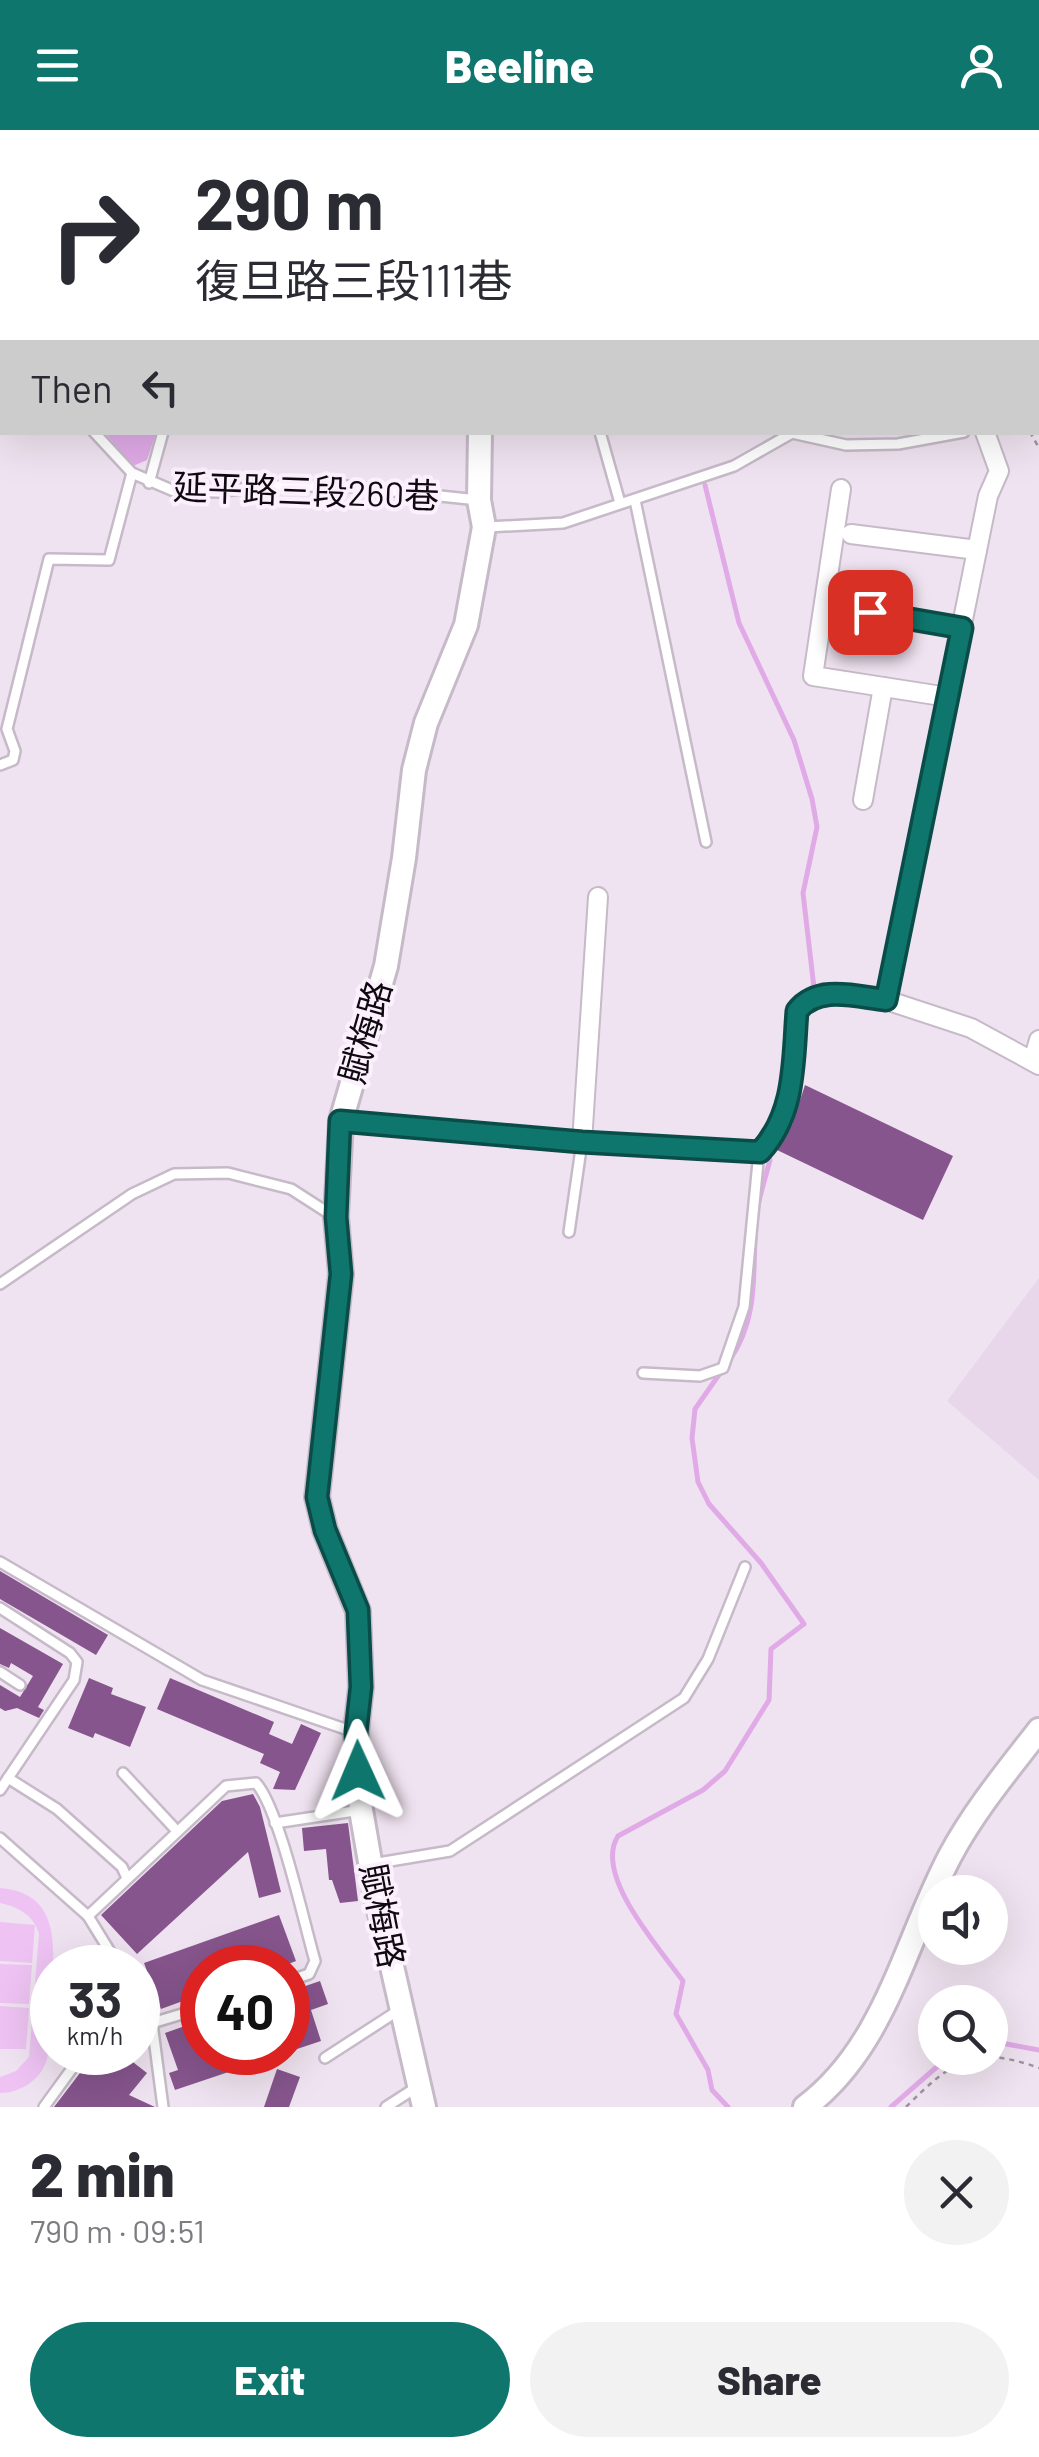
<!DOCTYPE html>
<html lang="en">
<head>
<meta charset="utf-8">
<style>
	body { margin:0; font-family:Barlow,"Noto Sans TC",sans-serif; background:#f2f2f3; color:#2b2b33; height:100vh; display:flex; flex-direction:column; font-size:38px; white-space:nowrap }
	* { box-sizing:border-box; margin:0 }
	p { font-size:32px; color:#7c7c81 }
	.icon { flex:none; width:55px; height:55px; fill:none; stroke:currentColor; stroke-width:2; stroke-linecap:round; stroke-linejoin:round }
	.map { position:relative; height:1977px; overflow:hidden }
	.sheet { display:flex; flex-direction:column; background:#fff; flex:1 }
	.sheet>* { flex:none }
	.banner { position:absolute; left:0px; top:0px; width:1040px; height:305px; box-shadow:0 10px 40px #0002; background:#fff; color:#2b2b33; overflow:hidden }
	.fabs { position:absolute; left:918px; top:1745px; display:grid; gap:20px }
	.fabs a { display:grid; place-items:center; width:90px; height:90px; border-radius:50%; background:#fff; box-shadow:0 10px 40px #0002; font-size:50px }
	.speed { position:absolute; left:30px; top:1815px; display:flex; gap:20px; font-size:50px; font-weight:700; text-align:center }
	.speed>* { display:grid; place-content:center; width:130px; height:130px; border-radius:50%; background:#fff; box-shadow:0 10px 40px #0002; line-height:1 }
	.speed small { font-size:25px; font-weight:400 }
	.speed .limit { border:15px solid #d22; background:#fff; color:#111 }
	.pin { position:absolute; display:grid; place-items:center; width:85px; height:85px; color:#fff; margin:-42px; border-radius:20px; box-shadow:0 5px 15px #0006 }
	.me { position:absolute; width:110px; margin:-55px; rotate:359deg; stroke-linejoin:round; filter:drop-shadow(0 0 8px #0008) }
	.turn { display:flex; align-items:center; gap:35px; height:210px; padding:0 30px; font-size:45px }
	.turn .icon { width:130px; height:130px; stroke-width:2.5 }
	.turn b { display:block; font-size:70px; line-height:85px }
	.then { display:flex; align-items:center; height:95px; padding:0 30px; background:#0003; gap:20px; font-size:38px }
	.round { display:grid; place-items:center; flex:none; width:105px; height:105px; border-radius:52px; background:#f2f2f3 }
	.overview { display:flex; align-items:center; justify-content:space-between; height:170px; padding:0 30px }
	h1 { font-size:60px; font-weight:800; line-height:75px }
	.button { display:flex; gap:20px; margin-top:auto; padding:20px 30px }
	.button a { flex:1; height:115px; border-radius:60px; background:#0f766e; color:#fff; font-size:40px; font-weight:800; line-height:115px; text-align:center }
	.button a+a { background:#f2f2f3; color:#2b2b33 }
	header { display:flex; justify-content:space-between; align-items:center; height:130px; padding:0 30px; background:#0f766e; color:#fff; font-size:45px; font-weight:800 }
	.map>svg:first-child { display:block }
	.built { fill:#e8d6ea }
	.green { fill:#eec3f3 }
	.water { fill:#e0aae7 }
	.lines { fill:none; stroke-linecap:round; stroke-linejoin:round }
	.stream { stroke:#e0aae7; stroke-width:5 }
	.building { fill:#86558d }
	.service-casing { stroke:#c6bac8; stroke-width:14 }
	.minor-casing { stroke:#c6bac8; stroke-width:22 }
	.tertiary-casing { stroke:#c6bac8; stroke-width:28 }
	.path { stroke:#9d939e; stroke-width:2.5; stroke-dasharray:5 5; stroke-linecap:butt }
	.service { stroke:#fff; stroke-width:9 }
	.minor { stroke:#fff; stroke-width:18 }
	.tertiary { stroke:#fff; stroke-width:22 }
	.route-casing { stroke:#0a4d48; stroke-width:25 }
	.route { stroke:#0f766e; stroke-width:18 }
	.labels { text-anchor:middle; stroke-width:8; stroke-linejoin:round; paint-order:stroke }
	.street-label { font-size:35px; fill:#0e0a0f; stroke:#fdf0fe }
</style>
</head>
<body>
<header><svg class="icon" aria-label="menu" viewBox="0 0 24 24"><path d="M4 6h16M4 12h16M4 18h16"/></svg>Beeline<svg class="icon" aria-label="person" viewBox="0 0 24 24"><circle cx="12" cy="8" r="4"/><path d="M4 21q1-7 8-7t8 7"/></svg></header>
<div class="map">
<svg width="1039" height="1977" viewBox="0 0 1039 1977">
	<rect width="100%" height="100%" fill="#f0e3f1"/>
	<polygon class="built" points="1039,1148 1039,1350 947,1271"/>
	<g class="green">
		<path d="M0,1758C67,1763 53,1829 50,1875C49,1892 51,1913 47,1929C41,1950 20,1963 0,1963V1947L16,1941L29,1927L39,1804C34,1785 18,1777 0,1773Z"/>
		<polygon points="0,1792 35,1795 32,1833 0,1831"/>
		<polygon points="0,1834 32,1835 29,1874 0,1873"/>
		<polygon points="0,1876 29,1878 26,1919 0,1919"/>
	</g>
	<polygon class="water" points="105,303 156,303 147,330 133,336"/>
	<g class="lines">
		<g class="stream">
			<polyline points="705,355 739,493 794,610 812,669 817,697 803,763 814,858"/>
			<path d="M730,1230C764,1178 749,1132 758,1076C761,1061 766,1045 770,1030"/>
			<path d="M723,1239L695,1279L692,1308L698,1352L709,1374L761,1433L804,1494L771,1519L769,1570L725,1641L703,1660L618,1706C593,1745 660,1819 683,1851L676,1884L708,1940L712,1960L728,1977"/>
			<polyline points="990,1911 1039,1920"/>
			<polyline points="891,1977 947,1928"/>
		</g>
	</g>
	<g class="building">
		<polygon points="805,955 953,1026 923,1090 777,1020 792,995"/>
		<polygon points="0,1441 108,1505 96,1525 0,1469"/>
		<polygon points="0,1498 63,1534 38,1577 44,1580 39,1588 17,1578 5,1581 0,1578 0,1555 20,1567 33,1546 11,1533 9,1538 0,1534"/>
		<polygon points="89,1548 113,1558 111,1564 146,1577 130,1617 95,1603 93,1608 68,1598"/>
		<polygon points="170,1548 274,1592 269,1604 292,1614 301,1594 321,1603 295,1660 273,1659 280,1642 260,1633 264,1624 157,1579"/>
		<polygon points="253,1664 260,1677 281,1762 259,1768 248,1722 137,1824 101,1785 222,1671"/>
		<polygon points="348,1693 358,1771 340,1773 332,1750 329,1750 326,1719 304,1721 302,1698"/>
		<polygon points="279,1785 296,1831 278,1838 202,1838 202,1864 161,1879 144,1833"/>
		<polygon points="320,1851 328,1874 311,1880 321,1911 288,1922 288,1862"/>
		<polygon points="202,1890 202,1922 279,1925 175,1960 169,1943 178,1940 165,1903"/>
		<polygon points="96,1922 120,1922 147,1943 129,1965 155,1977 54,1977"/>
		<polygon points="277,1939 300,1947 289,1977 264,1977"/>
	</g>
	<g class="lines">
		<g class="service-casing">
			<g id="service">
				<polyline points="142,0 143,2"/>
				<polyline points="0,178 2,179"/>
				<polyline points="94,302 132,343 174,361 218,362 263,356 346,356 478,370"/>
				<polyline points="600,302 620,373"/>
				<polyline points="149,353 163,302"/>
				<polyline points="635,370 706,712"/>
				<polyline points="487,397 563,393 734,336 792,303 846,315 898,314 964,302"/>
				<polyline points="0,635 13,630 15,621 7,599 49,429 109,430 132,343"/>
				<polyline points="569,1102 582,1012"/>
				<polyline points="0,1154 132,1064 174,1044 228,1043 291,1059 333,1086"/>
				<polyline points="643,1243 700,1246 723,1238 744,1177 759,1022"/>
				<polyline points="0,1432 202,1550 354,1602"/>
				<polyline points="0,1478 70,1523 77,1532 74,1550 0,1660"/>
				<polyline points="0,1542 20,1555"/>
				<polyline points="123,1643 177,1701"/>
				<polyline points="8,1648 57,1679 122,1737 127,1748"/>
				<polyline points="275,1693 361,1680"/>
				<polyline points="0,1708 88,1786 120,1838"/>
				<polyline points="372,1734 450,1721 684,1568 708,1529 745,1437"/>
				<path d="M88,1786L226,1656L256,1653C279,1678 304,1793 315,1831L309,1844L288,1851"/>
				<polyline points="138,1866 152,1893 163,1977"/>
				<polyline points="152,1893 202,1878"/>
				<polyline points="325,1928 399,1880"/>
				<polyline points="44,1977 84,1922"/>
				<polyline points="386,1977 417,1957"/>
			</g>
		</g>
		<g class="minor-casing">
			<g id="minor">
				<polyline points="319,0 320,2"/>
				<polyline points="841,359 813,546 948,567"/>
				<polyline points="851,404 977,420"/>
				<polyline points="839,477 962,498"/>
				<polyline points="863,670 883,557"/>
				<polyline points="886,870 988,366 999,341 985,302"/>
				<polyline points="1033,931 1039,910"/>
				<path d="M341,991L582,1012L759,1022C797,983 793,931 797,881L803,873L824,863L886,870L971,898L1039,935"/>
				<polyline points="582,1012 598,767"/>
			</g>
		</g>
		<g class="tertiary-casing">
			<g id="tertiary">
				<polyline points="497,2 497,0"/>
				<polyline points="424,1977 376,1766 361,1680 356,1602 361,1557 358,1481 325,1400 317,1367 341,1144 336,1087 341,991 386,836 404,728 414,640 426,593 466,495 484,397 479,370 480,302"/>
				<path d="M805,1977C886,1916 904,1813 950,1726C974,1681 1008,1640 1039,1600"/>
			</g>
		</g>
		<g class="path">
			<polyline points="983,0 984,2"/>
			<polyline points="1038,255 1039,254"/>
			<polyline points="1030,302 1039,318"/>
			<path d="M906,1977C951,1932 974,1914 1039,1938"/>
		</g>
		<use href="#service" class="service"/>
		<use href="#minor" class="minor"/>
		<use href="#tertiary" class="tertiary"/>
	</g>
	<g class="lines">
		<g class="route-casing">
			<path id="route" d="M358,1641L356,1602L361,1557L358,1480L325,1400L317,1367L341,1144L336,1087L340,991L582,1012L760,1022C796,983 793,931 797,881C818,854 857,867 886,870L962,498L870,482"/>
		</g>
		<use href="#route" class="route"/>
	</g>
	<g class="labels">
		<g class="street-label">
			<text transform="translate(306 362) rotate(2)" y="12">延平路三段260巷</text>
			<text transform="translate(366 902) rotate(-74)" y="12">賦梅路</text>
			<text transform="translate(382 1786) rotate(79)" y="12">賦梅路</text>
		</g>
	</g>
</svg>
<div class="fabs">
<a><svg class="icon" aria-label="sound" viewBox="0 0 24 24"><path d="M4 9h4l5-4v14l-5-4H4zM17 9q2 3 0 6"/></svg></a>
<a><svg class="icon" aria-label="search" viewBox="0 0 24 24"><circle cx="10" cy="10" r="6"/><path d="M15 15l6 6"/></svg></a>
</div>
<div class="speed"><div>33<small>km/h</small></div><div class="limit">40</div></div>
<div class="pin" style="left:870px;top:482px;background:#d93025"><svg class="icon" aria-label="arrive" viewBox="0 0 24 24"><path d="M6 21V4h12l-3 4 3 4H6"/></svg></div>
<svg class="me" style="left:358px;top:1641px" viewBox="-20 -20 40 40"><path d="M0-17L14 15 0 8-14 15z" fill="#0f766e" stroke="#fff" stroke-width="4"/></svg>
<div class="banner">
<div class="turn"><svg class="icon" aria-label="right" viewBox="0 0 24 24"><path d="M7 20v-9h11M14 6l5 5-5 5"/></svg><div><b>290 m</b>復旦路三段111巷</div></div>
<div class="then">Then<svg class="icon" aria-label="left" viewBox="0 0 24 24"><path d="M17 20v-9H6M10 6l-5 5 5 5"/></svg></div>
</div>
</div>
<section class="sheet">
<div class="overview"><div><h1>2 min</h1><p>790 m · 09:51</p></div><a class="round"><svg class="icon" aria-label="close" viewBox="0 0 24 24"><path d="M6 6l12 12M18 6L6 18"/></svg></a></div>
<div class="button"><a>Exit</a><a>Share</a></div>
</section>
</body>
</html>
